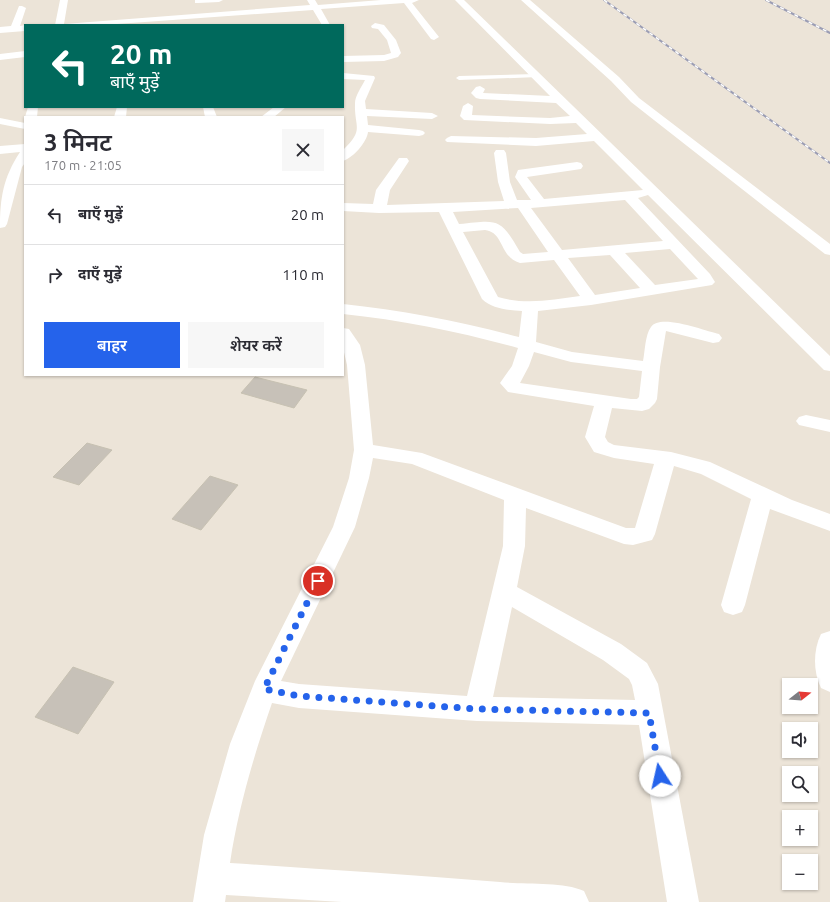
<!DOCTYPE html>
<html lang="hi">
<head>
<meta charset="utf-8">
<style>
	body { margin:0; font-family:Ubuntu,"Noto Sans Devanagari",sans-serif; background:#f7f7f7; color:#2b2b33; height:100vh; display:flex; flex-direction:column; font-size:15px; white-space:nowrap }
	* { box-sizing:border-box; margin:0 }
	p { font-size:13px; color:#7c7c81 }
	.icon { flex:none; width:22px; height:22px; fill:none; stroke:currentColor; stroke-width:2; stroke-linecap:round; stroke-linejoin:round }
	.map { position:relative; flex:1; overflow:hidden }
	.drawer { position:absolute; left:24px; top:116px; width:320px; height:260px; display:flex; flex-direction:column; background:#fff; border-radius:0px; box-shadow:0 1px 3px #0004 }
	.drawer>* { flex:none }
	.hud { position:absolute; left:24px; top:24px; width:320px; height:84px; border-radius:0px; box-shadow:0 1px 3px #0004; background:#00695c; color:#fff; overflow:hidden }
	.needle { width:26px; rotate:73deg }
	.buttons { position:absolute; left:782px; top:678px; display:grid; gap:8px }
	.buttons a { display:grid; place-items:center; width:36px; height:36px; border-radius:0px; background:#fff; box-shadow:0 1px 3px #0004; font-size:20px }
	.pin { position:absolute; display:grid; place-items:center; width:34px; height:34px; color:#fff; margin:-17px; border:2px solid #fff; border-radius:50%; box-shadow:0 1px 4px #0007 }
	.me { position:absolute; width:44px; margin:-22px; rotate:350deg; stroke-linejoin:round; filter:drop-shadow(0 0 3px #0008) }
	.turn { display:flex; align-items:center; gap:14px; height:84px; padding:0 20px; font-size:18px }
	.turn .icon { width:52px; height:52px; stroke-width:2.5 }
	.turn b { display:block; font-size:28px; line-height:34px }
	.round { display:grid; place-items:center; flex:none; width:42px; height:42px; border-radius:0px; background:#f7f7f7 }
	.overview { display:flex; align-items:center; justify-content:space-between; height:68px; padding:0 20px }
	h1 { font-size:24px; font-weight:600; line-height:30px }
	.primary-button { display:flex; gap:8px; margin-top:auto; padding:8px 20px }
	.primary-button a { flex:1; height:46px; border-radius:0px; background:#2563eb; color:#fff; font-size:16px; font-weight:600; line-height:46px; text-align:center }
	.primary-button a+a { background:#f7f7f7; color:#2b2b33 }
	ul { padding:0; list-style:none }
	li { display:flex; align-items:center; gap:12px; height:60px; padding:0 20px; border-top:1px solid #e1e1e2 }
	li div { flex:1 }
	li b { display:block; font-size:15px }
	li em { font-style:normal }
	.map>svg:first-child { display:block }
	.building { fill:#c7c1b8; stroke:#c7c1b2 }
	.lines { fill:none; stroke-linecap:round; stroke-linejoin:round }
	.service { fill:#fff; fill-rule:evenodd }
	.minor { fill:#fff; fill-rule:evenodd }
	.rail-casing { stroke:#9b9db4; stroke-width:2 }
	.rail { stroke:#fff; stroke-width:1.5; stroke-dasharray:4; stroke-linecap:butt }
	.route { stroke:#2563eb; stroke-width:7; stroke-dasharray:0 12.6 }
</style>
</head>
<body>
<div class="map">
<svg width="830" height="902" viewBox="0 0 830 902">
	<rect width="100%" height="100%" fill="#ece4d8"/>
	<g class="building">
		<polygon points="255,377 307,390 294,408 241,393"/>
		<polygon points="87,443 112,450 79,485 53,477"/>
		<polygon points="210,476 238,485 201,530 172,519"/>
		<polygon points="73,667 114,682 78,734 35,717"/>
	</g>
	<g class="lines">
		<polygon class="service" points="536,74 538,75 538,77 459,80 456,78 459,76"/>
		<g class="minor">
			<polygon points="60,0 68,0 64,24 310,5 307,0 315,0 318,5 381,0 419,0 412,3 439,37 434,40 431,39 404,3 321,9 330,25 322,25 313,10 103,25 55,25"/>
			<polygon points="195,0 223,0 219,2 198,3 195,3"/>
			<path d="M455,0H464L830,356V371L824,370L648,195L638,198L710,274L715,282L712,285L591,305L538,311L536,342L572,352L643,361C645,351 645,335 651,327C660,313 705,331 719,334L722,338L719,342L713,343L666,331L660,367L657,399L655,403L649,409L642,411L612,408L605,437L608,442L614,445L671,452L710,462L792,500L830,514V531L770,509L745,605L742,612L733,615L724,612L721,605L751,499L701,474L674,466L655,534L652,540L633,545L624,544L526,508L525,546L517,587L621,644L647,663L658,684L699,902H667L639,725L477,721L299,708L272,703C254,755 238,809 230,863C320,869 410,875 500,882C526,885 562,881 584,891L589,902H342L226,895L225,902H193L204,835L230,744L255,681L333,527L349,478L354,450L347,365L343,348V328L349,329L360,345L365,365L373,445L422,453L626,528H635L654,464L614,458L594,452L585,437L594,406L508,392L500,383L512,366L518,348C460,332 402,320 343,314V304C402,310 462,322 519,337L522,311C509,310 492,309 482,299L439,212L379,213L343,211V203L373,204L376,190L399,158H407L409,161L390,190L387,205L504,201L498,182L494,153L496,150H504L506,153L510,182L517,200H531L515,177L518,170L577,162L581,163L583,166L581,169L527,177L544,199L643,190L594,141L536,146L447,142L445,140L447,138L451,136L536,138L587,134L576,123L550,124L464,120L460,116L463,106L468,103L473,106L472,115L550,118L570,116L556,103L480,99L476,98L471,93L476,87L480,86L485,89L483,93L550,96ZM625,200L663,241L562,250L531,208ZM518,208L548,252L523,254L520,252C500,217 498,220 459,224L453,212ZM485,230C504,232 500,258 520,263L554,260L580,296C552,300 525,305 498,297L463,232ZM670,249L698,279L655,285L625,253ZM610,255L640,288L595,295L568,258ZM534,352L571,362L642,371L639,397L637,399H631L520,383L529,366ZM373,458L412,464L504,500L503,546L467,696L299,684L281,681L355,527L369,478ZM512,607L603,660L629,679L632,685L635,700L493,697Z"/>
			<polygon points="521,0 530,0 619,77 639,98 830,244 830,255 825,254 631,102 611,81"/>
			<polygon points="19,6 22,6 26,8 20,26 25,25 25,31 0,33 0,27 11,26"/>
			<polygon points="375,23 384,25 396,40 401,53 398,57 384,61 343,62 343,56 384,55 391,53 387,40 378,29 372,28 371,26"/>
			<polygon points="25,51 25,57 0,60 0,54"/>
			<path d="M343,73L374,76L375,78L365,101L366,109L432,113L438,116L432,119L367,116L368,125L419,130L423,131L425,133L423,135L419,136L368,132C367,142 353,158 343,161V150C365,129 354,128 355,103C355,96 362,86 365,80L343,79Z"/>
			<polygon points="28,107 38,107 37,117 25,117"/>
			<polygon points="117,107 127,107 126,117 114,117"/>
			<polygon points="203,107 213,107 217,117 205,117"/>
			<polygon points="274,107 286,107 274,117 261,117"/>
			<polygon points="0,118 25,123 25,129 0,124"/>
			<path d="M25,144V163L22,167L7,224L5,227L0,228C0,198 3,178 20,152L0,154V146Z"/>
			<polygon points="806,415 830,420 830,432 799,425 796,421 799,417"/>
			<path d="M830,631V692L821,688C813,672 813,650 821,634Z"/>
		</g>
		<g class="rail-casing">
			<g id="rail">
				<polyline points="604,0 830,163"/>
				<polyline points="766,0 830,33"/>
			</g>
		</g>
		<use href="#rail" class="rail"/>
	</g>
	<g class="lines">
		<polyline class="route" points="318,581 264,689 299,696 477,709 649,713 660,776"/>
	</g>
</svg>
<div class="buttons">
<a><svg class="needle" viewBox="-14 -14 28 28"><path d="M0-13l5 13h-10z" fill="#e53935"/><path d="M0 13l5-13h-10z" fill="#7c7c81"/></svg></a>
<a><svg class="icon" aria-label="sound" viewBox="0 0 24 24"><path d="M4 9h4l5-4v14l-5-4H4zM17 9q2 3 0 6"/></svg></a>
<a><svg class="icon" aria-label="search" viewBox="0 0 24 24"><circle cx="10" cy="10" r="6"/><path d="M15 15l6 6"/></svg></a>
<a>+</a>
<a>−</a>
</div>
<div class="pin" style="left:318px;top:581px;background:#d93025"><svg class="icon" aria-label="arrive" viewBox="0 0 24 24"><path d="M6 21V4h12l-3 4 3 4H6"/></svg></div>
<svg class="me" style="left:660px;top:776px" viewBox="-20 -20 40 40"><circle r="19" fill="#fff"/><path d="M0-13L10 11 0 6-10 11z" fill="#2563eb"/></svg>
<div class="hud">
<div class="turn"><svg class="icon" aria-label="left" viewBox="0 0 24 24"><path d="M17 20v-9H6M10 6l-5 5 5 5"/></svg><div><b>20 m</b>बाएँ मुड़ें</div></div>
</div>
<section class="drawer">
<div class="overview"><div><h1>3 मिनट</h1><p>170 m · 21:05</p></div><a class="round"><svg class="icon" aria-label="close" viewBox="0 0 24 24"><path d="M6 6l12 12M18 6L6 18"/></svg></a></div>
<ul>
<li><svg class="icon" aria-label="left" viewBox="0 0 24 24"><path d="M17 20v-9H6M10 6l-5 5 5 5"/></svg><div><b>बाएँ मुड़ें</b></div><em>20 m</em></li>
<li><svg class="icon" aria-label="right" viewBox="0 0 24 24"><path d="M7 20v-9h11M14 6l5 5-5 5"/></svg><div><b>दाएँ मुड़ें</b></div><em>110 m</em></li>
</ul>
<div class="primary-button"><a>बाहर</a><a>शेयर करें</a></div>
</section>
</div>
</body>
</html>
